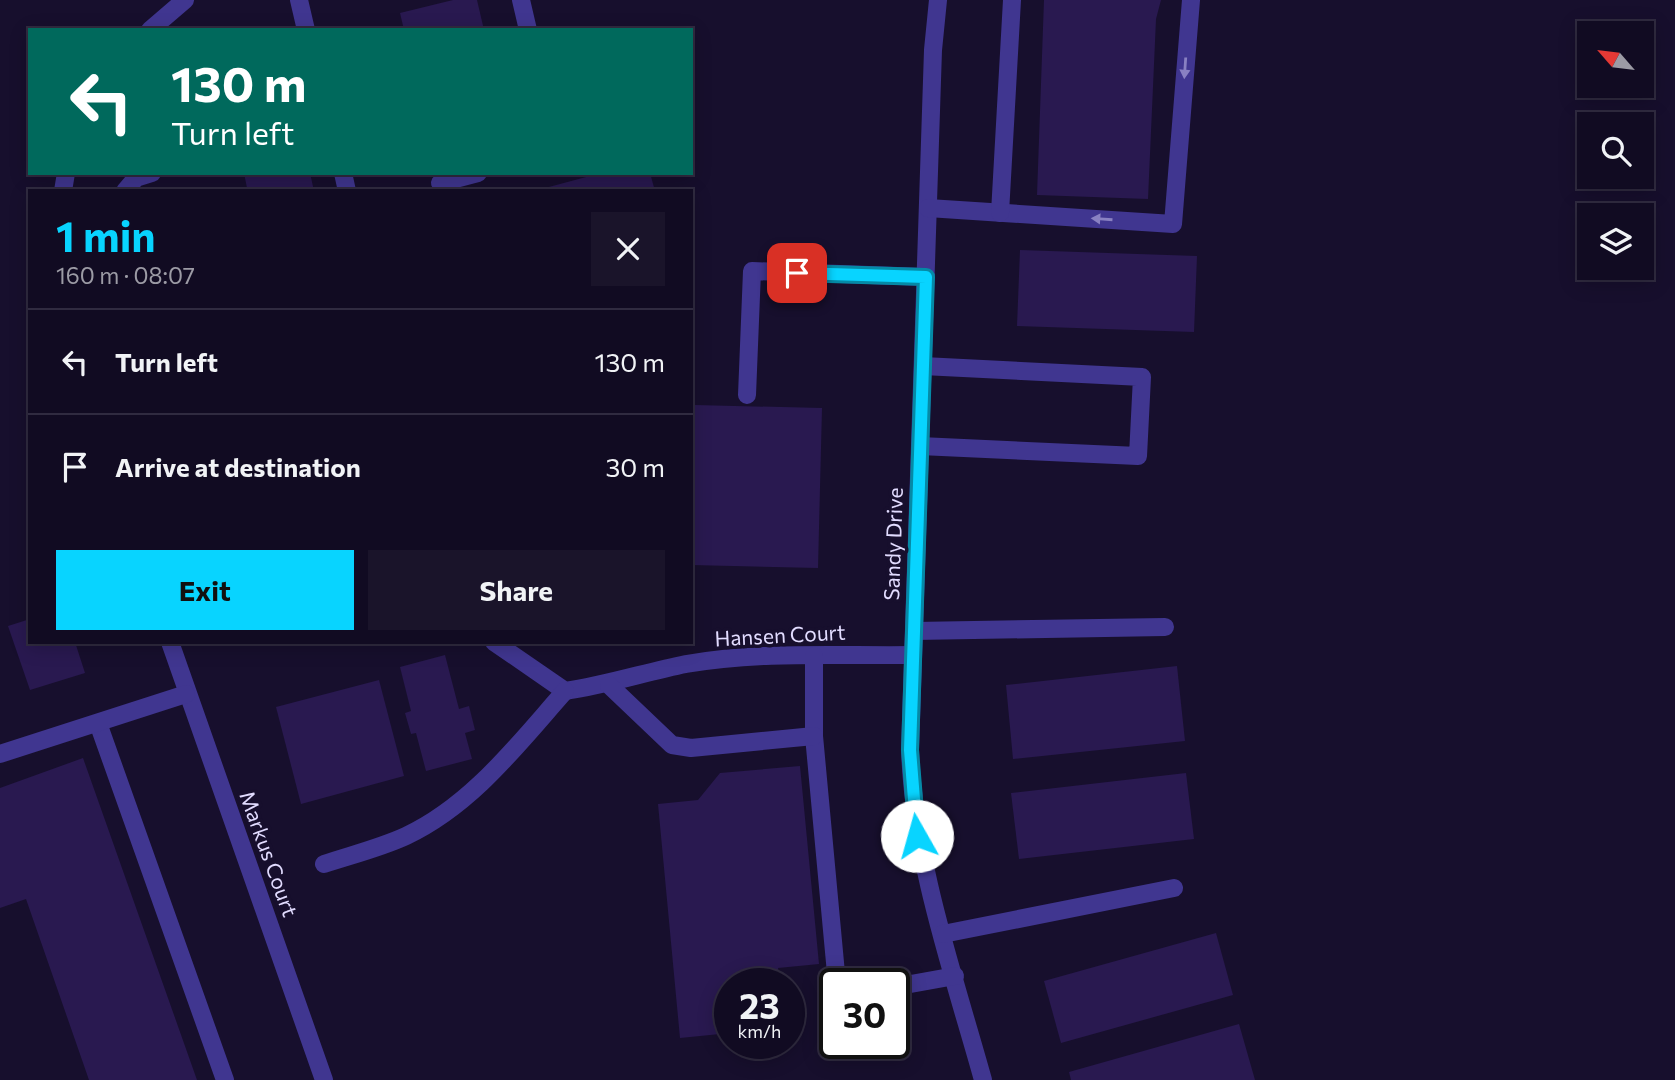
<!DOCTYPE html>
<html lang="en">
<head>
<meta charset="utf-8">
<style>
	body { margin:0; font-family:Commissioner,sans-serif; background:#1a142a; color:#f1f3f6; height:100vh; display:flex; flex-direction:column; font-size:26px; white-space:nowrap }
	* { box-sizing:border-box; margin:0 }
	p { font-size:23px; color:#9c9ba5 }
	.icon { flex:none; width:38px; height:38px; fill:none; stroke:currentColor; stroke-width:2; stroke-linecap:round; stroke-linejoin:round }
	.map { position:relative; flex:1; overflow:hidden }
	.drawer { position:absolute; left:28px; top:189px; width:665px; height:455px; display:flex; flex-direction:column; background:#110b22; border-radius:0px; box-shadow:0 4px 18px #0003,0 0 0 2px #302b40 }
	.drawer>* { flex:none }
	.banner { position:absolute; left:28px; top:28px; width:665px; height:147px; border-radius:0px; box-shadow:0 4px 18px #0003,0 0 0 2px #302b40; background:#00695c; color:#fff; overflow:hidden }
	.needle { width:46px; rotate:298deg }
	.controls { position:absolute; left:1577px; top:21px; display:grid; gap:14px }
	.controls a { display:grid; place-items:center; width:77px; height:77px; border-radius:0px; background:#110b22; box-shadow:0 4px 18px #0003,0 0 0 2px #302b40; font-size:35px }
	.speed { position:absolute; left:714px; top:968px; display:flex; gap:14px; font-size:35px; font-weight:700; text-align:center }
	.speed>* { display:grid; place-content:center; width:91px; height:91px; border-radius:50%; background:#110b22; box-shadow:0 4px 18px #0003,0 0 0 2px #302b40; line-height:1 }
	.speed small { font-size:18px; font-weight:400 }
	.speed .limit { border:4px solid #111; border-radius:10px; background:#fff; color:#111 }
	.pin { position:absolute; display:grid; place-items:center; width:60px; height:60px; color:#fff; margin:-30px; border-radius:14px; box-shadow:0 4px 10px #0006 }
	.me { position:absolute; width:77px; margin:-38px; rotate:353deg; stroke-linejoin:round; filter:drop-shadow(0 0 5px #0008) }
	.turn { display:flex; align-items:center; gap:24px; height:147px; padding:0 28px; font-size:32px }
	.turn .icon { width:91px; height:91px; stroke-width:2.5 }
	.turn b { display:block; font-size:49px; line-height:60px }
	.round { display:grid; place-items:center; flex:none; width:74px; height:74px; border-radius:0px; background:#1a142a }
	.overview { display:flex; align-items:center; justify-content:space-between; height:119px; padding:0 28px }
	h1 { font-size:42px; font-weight:700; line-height:52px; color:#08d4ff }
	.button { display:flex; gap:14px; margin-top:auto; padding:14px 28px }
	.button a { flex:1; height:80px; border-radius:0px; background:#08d4ff; color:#111; font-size:28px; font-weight:700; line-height:80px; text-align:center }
	.button a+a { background:#1a142a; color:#f1f3f6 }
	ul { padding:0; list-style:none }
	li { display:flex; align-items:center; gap:21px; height:105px; padding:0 28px; border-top:2px solid #302b40 }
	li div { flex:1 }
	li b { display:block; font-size:26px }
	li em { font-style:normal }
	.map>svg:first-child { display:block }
	.building { fill:#291950 }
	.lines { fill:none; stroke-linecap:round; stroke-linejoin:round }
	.minor { stroke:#403690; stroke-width:18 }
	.oneway { fill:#8981c2 }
	.route-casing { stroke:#058aa6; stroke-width:18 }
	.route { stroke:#08d4ff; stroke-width:12 }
	.labels { text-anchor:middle; stroke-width:7; stroke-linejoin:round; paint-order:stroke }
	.street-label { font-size:21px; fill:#e2dcff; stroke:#170f2d }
</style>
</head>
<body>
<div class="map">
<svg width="1675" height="1080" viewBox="0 0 1675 1080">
	<rect width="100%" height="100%" fill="#170f2d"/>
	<g class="building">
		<polygon points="453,0 477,0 484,30 404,30 400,13"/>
		<polygon points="1044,0 1161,0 1156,19 1148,199 1037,195"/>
		<polygon points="244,173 310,173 314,191 240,191 247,188"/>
		<polygon points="601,173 650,173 655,191 534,191"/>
		<polygon points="1020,250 1197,256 1194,332 1017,326"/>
		<polygon points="695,405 822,408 818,568 691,565"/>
		<polygon points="30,619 30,642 75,642 85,673 30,690 8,626"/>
		<polygon points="445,655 459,709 469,706 475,730 465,733 472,759 426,771 416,733 411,734 405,713 411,711 400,667"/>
		<polygon points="1177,666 1185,741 1013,759 1006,685"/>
		<polygon points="379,680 404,776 301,804 276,707"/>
		<polygon points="83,758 197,1080 89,1080 26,899 0,908 0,788"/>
		<polygon points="800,766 819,964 778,968 780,984 730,984 730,1033 680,1038 658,804 698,800 720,773"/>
		<polygon points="1186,773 1194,839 1019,859 1011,793"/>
		<polygon points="1216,933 1233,995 1061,1043 1044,981"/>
		<polygon points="1239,1024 1255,1080 1071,1080 1069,1072"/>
	</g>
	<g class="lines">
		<g class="minor">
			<polyline points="299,0 306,30"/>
			<polyline points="521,0 528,30"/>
			<path d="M938,0L933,50L910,750C914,863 953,972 983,1080"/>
			<polyline points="150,30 185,0"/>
			<polyline points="343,173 347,191"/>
			<polyline points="440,183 478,173"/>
			<polyline points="63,191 66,173"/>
			<polyline points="125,191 136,178 152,173"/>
			<polyline points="928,208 1173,224 1191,0"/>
			<polyline points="1000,213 1012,0"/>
			<polyline points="747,395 752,271 926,277"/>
			<polyline points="920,446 1138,456 1142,377 923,366"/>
			<polyline points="914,631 1165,627"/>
			<polyline points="170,642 324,1080"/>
			<path d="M494,642L565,691C607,685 646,672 686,664C761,651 838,656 913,655"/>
			<polyline points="814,656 814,736 837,984"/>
			<polyline points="609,685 672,745 691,748 814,736"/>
			<polyline points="98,723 225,1080"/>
			<polyline points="0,754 186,694"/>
			<path d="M324,864C351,855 380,848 406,836C472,805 518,744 565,691"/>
			<polyline points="943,934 1174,888"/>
			<polyline points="894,987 955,976"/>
		</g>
	</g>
	<defs><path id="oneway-solid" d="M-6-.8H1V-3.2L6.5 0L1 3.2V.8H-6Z" transform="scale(1.75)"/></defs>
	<g class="oneway">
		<use href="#oneway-solid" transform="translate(1185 68) rotate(94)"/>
		<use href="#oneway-solid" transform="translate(1102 219) rotate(-176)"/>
	</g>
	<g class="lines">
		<g class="route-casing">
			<polyline id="route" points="797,273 926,277 910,750 917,836"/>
		</g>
		<use href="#route" class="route"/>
	</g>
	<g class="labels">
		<g class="street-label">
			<text transform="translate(894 544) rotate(-88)" y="7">Sandy Drive</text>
			<text transform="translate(780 636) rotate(-3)" y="7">Hansen Court</text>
			<text transform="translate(268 854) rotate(70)" y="7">Markus Court</text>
		</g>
	</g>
</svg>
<div class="controls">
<a><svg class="needle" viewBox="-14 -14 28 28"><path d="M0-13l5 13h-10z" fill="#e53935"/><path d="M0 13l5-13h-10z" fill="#9c9ba5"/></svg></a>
<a><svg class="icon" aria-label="search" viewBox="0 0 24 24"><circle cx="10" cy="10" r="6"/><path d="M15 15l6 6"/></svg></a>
<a><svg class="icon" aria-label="layers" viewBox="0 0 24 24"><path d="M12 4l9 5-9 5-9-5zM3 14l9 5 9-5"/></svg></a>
</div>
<div class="speed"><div>23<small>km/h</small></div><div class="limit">30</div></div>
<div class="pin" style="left:797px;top:273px;background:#d93025"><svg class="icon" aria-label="arrive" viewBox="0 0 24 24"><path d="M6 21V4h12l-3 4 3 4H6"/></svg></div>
<svg class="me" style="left:917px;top:836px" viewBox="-20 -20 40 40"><circle r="19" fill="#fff"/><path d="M0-13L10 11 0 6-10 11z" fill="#08d4ff"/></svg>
<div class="banner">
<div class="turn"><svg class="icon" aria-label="left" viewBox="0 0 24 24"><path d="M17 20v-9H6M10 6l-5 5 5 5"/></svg><div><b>130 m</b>Turn left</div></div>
</div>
<section class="drawer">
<div class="overview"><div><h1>1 min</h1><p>160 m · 08:07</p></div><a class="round"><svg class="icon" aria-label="close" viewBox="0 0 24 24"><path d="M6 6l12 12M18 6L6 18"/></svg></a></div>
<ul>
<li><svg class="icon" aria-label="left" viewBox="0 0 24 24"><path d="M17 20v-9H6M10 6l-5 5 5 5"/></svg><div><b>Turn left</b></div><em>130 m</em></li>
<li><svg class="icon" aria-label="arrive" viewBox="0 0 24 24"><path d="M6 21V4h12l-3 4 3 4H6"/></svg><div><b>Arrive at destination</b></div><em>30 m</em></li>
</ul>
<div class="button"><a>Exit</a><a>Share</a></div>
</section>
</div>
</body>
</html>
